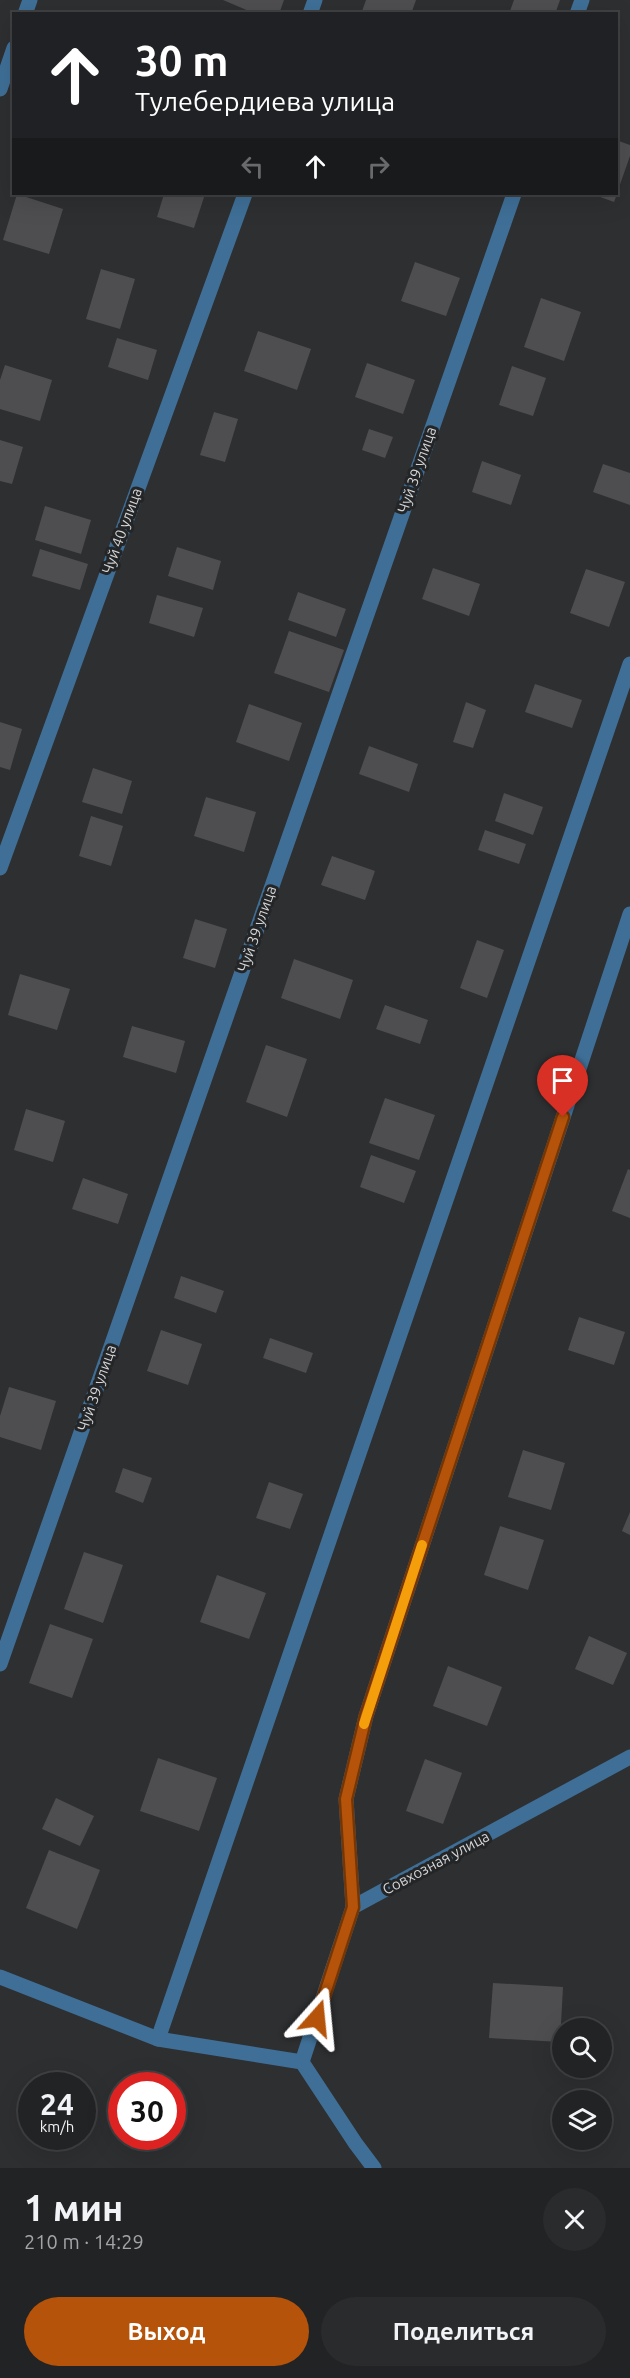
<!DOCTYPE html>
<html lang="ru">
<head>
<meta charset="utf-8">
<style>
	body { margin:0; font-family:Ubuntu,sans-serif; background:#2a2b2d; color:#f1f3f6; height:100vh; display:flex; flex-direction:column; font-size:22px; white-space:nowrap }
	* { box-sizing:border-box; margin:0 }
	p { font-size:20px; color:#a2a4a7 }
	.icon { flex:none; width:33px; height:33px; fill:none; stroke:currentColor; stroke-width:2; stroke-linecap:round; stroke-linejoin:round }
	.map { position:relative; height:2168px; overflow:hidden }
	.panel { display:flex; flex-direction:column; background:#222325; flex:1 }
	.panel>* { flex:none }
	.hud { position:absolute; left:12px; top:12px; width:606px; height:183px; border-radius:0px; box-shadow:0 6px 24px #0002,0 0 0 2px #3f4042; background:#202124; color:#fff; overflow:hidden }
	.buttons { position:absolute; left:552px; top:2018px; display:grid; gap:12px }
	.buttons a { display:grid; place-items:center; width:60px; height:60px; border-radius:50%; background:#222325; box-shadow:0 6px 24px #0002,0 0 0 2px #3f4042; font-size:30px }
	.speed { position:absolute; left:18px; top:2072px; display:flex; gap:12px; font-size:30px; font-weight:700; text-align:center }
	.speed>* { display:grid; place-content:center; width:78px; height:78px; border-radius:50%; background:#222325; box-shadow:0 6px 24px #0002,0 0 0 2px #3f4042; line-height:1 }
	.speed small { font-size:15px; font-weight:400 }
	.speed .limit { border:9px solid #d22; background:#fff; color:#111 }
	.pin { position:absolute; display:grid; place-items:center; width:51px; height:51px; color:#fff; margin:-62px -26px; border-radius:50% 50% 50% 0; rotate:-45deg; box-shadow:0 0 6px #0007 }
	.pin .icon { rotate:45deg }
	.me { position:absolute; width:66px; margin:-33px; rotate:18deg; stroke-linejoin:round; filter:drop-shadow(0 0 4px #0008) }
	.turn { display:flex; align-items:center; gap:21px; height:126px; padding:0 24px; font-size:27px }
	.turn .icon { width:78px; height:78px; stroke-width:2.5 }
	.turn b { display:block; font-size:42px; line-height:51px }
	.lanes { display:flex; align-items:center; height:57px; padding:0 24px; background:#0003; justify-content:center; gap:30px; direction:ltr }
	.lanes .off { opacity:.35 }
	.round { display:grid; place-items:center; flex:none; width:63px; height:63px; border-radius:32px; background:#2a2b2d }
	.overview { display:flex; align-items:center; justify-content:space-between; height:102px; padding:0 24px }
	h1 { font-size:36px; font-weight:700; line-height:45px }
	.primary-button { display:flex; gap:12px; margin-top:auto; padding:12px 24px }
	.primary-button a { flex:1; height:69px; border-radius:36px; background:#b45309; color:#fff; font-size:24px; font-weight:700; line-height:69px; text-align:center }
	.primary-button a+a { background:#2a2b2d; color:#f1f3f6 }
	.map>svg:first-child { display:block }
	.building { fill:#4e4e51 }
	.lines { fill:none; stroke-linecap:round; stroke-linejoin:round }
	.minor { stroke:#3f6f97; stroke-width:15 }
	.route-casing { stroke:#753606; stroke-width:15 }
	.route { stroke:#b45309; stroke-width:10 }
	.slow { stroke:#f59e0b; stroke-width:10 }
	.labels { text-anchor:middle; stroke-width:6; stroke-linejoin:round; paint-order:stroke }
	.street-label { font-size:15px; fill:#d4d5d6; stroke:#242527 }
</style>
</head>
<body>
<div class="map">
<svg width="630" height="2168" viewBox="0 0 630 2168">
	<rect width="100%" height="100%" fill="#2e2f31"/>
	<g class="building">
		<polygon points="223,0 284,0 279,14 256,14"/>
		<polygon points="366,0 416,0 411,14 361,14"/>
		<polygon points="514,0 560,0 555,14 517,14 510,11"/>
		<polygon points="616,140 630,145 630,156 617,193"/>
		<polygon points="17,194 63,209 49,254 3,240"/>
		<polygon points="164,194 205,194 194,228 157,217"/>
		<polygon points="592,194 617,194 614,202"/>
		<polygon points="415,262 460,278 446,316 401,301"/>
		<polygon points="101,269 135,279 120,329 86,319"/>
		<polygon points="541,298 581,312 564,361 524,347"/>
		<polygon points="258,331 311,349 297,390 244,371"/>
		<polygon points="117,338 157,350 148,380 108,367"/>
		<polygon points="367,363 415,380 403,414 355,397"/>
		<polygon points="5,365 52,380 40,421 0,409 0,380"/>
		<polygon points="512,366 546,378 533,416 499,405"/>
		<polygon points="214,412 238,419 225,462 200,455"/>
		<polygon points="369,429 393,437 385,458 362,450"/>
		<polygon points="0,440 23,447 12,484 0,481"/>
		<polygon points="482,461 521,475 511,505 472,492"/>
		<polygon points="603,464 630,473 630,505 593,492"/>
		<polygon points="45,506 91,520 81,554 35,540"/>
		<polygon points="177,547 221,561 213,590 168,576"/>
		<polygon points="40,549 88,564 80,590 32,576"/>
		<polygon points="433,568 480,584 469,616 422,599"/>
		<polygon points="586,569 625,582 609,627 570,613"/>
		<polygon points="298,592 346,609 336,637 288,620"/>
		<polygon points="157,595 203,608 194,637 149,623"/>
		<polygon points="289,631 344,650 329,692 274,673"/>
		<polygon points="535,684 582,700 572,728 525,712"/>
		<polygon points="466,702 486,710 473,748 453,742"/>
		<polygon points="249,704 302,723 289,761 236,742"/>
		<polygon points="0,722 22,729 10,770 0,767"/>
		<polygon points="369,746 418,764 409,792 359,774"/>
		<polygon points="93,768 132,781 122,814 82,802"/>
		<polygon points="504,793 543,807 533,835 495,821"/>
		<polygon points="206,797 256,812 244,852 194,836"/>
		<polygon points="91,816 123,826 111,866 79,856"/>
		<polygon points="485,830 526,844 519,864 478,850"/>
		<polygon points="332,856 375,871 365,900 321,885"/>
		<polygon points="195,919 227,929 215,968 183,958"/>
		<polygon points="477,940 504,950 487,998 460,988"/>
		<polygon points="294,959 353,980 340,1019 281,998"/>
		<polygon points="20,974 70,989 57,1030 8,1015"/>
		<polygon points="385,1005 428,1020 420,1044 376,1029"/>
		<polygon points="132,1026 185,1041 176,1073 123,1057"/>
		<polygon points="266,1045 307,1059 287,1117 246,1102"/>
		<polygon points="385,1098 435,1115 419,1160 369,1143"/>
		<polygon points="26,1109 65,1121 53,1162 14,1150"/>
		<polygon points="371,1155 416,1171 404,1203 360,1187"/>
		<polygon points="628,1169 630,1170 630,1218 612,1211"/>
		<polygon points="83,1178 128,1194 118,1224 72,1209"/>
		<polygon points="181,1276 224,1291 216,1313 174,1298"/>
		<polygon points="579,1317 625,1332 614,1365 568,1350"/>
		<polygon points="161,1330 202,1344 188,1385 147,1371"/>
		<polygon points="270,1338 313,1353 306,1373 263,1358"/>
		<polygon points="9,1387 56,1401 41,1450 0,1437 0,1416"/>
		<polygon points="523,1450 565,1463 551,1510 508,1497"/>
		<polygon points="123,1468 152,1478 143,1503 115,1492"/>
		<polygon points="269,1482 303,1494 290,1529 256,1518"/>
		<polygon points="630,1512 630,1535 622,1531"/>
		<polygon points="500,1526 544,1540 528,1590 484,1575"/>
		<polygon points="84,1552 123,1565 103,1623 64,1609"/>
		<polygon points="217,1575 266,1593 249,1639 200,1622"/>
		<polygon points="50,1624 93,1639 72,1698 29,1683"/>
		<polygon points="589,1636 627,1653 613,1685 575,1669"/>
		<polygon points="448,1666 502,1687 487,1726 433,1706"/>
		<polygon points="158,1758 217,1778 199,1831 140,1811"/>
		<polygon points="425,1759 462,1773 443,1824 406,1811"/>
		<polygon points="56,1798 94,1816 80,1846 42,1829"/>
		<polygon points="49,1850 100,1870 77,1929 26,1908"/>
		<polygon points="493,1983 563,1987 560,2042 489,2038"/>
	</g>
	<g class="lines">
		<g class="minor">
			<polyline points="25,14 30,0"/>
			<polyline points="310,14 315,0"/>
			<polyline points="577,14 582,0"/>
			<polyline points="0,89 14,48"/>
			<polyline points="0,868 245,194"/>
			<polyline points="0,1664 514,194"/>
			<polyline points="353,1907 346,1799 366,1716 630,914"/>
			<polyline points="0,1977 158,2039 302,2062 356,2144 374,2168"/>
			<polyline points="158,2039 630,664"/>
			<polyline points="302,2062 353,1907 630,1757"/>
		</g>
	</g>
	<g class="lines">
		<g class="route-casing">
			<polyline id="route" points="317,2018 353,1907 346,1799 366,1716 563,1117"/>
		</g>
		<use href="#route" class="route"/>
		<polyline class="slow" points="364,1724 422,1545"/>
	</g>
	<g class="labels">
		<g class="street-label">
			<text transform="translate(417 470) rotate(-71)" y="5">Чуй 39 улица</text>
			<text transform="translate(122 531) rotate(-70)" y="5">Чуй 40 улица</text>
			<text transform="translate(257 929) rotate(-71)" y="5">Чуй 39 улица</text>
			<text transform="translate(97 1388) rotate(-71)" y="5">Чуй 39 улица</text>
			<text transform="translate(436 1863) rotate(-28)" y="5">Совхозная улица</text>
		</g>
	</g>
</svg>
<div class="buttons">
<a><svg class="icon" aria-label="search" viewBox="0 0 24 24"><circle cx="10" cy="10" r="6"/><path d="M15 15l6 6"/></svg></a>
<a><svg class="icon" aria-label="layers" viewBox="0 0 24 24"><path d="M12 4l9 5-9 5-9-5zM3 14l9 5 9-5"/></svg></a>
</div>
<div class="speed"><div>24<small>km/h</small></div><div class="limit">30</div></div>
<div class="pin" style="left:563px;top:1117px;background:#d93025"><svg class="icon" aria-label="arrive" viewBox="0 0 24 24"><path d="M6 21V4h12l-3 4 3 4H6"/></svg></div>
<svg class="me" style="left:317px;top:2018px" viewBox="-20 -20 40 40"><path d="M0-17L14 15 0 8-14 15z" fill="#b45309" stroke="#fff" stroke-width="4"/></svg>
<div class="hud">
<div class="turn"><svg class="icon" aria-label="ahead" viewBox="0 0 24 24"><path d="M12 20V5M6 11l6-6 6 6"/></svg><div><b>30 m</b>Тулебердиева улица</div></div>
<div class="lanes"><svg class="icon off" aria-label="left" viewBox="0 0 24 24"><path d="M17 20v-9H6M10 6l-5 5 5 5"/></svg><svg class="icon" aria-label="ahead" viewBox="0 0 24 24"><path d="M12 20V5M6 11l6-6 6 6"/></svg><svg class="icon off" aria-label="right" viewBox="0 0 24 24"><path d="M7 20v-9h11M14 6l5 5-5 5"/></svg></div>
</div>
</div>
<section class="panel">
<div class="overview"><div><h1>1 мин</h1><p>210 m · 14:29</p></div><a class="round"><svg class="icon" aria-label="close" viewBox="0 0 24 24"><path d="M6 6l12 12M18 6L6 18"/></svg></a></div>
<div class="primary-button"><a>Выход</a><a>Поделиться</a></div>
</section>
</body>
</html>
